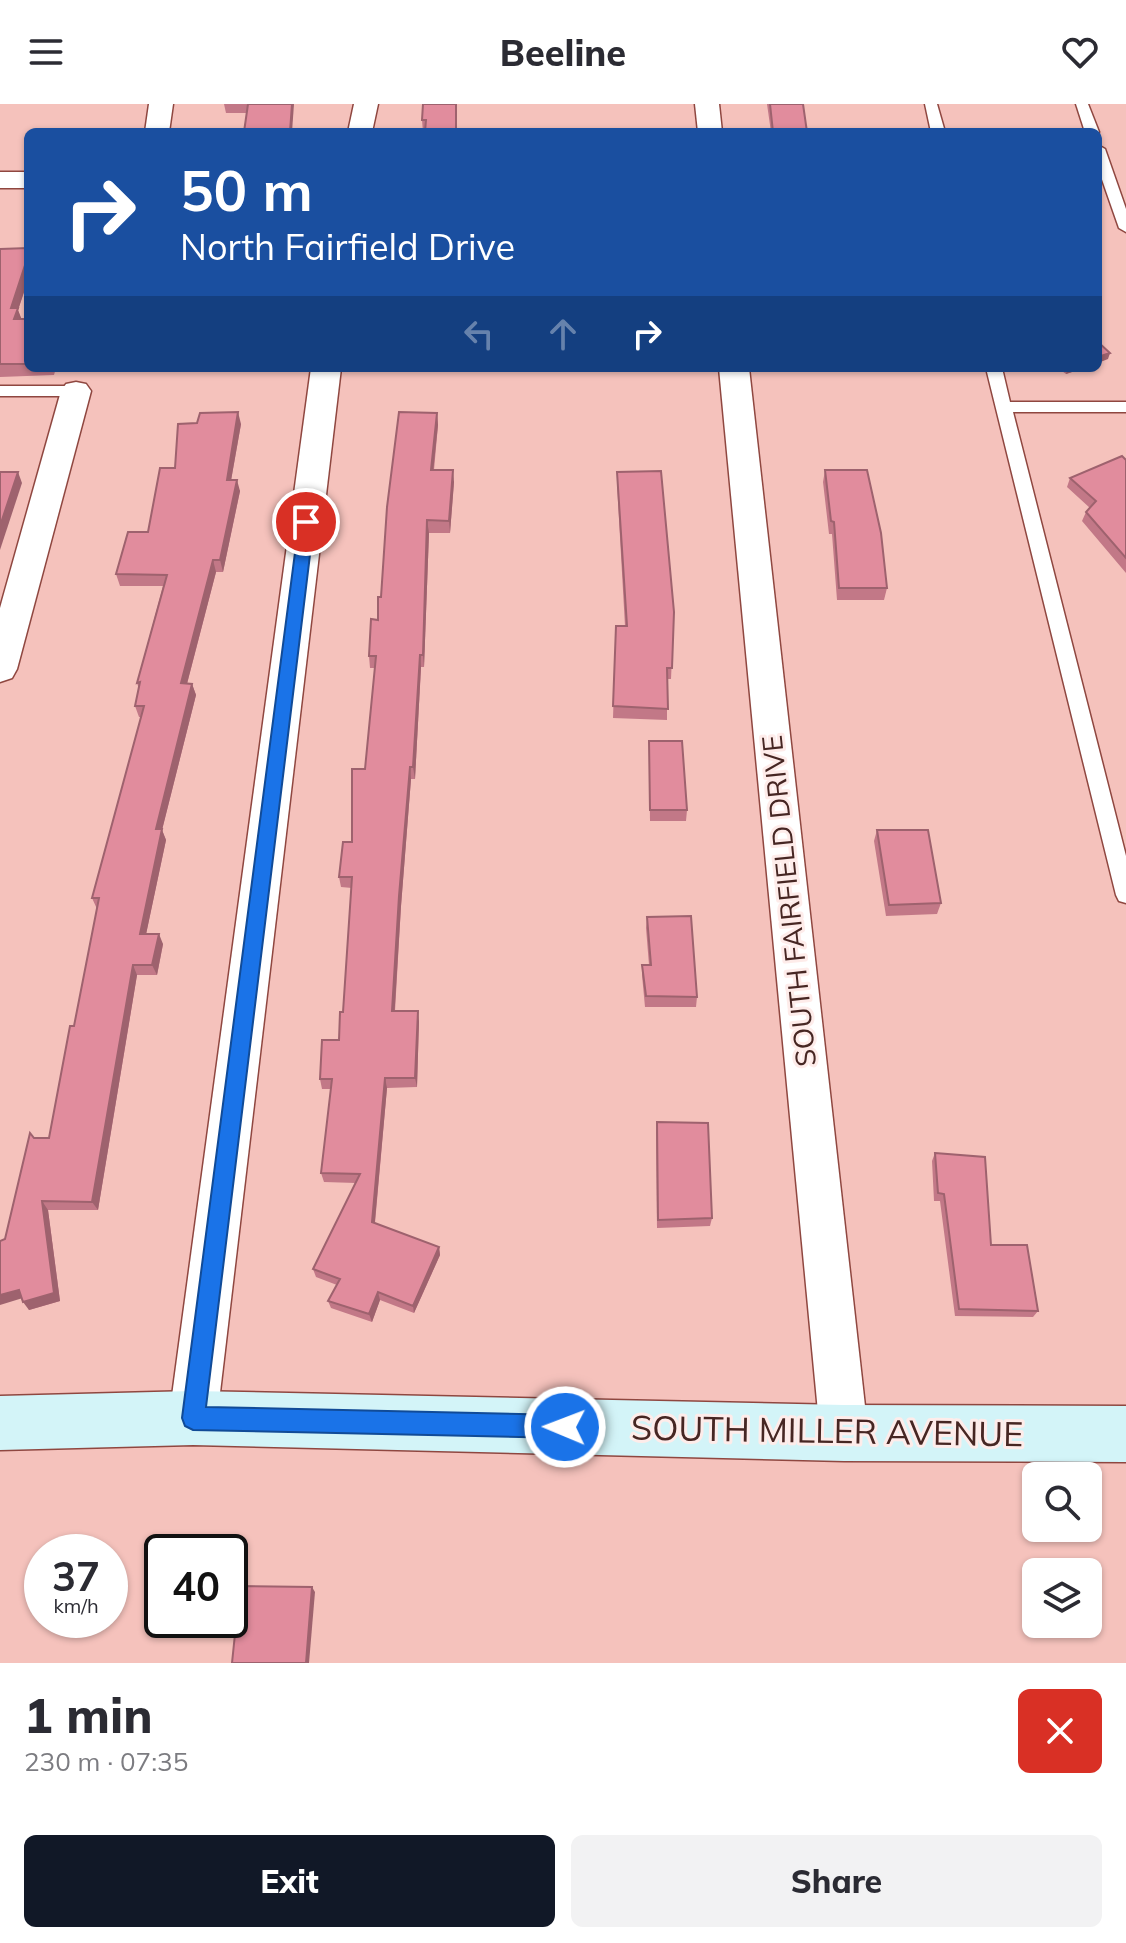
<!DOCTYPE html>
<html lang="en">
<head>
<meta charset="utf-8">
<style>
	body { margin:0; font-family:Mulish,sans-serif; background:#f2f2f3; color:#2b2b33; height:100vh; display:flex; flex-direction:column; font-size:30px; white-space:nowrap }
	* { box-sizing:border-box; margin:0 }
	p { font-size:26px; color:#7c7c81 }
	.icon { flex:none; width:44px; height:44px; fill:none; stroke:currentColor; stroke-width:2; stroke-linecap:round; stroke-linejoin:round }
	.map { position:relative; height:1559px; overflow:hidden }
	.panel { display:flex; flex-direction:column; background:#fff; flex:1 }
	.panel>* { flex:none }
	.top-card { position:absolute; left:24px; top:24px; width:1078px; height:244px; border-radius:12px; box-shadow:0 2px 6px #0004; background:#1a4fa0; color:#fff; overflow:hidden }
	.tools { position:absolute; left:1022px; top:1358px; display:grid; gap:16px }
	.tools a { display:grid; place-items:center; width:80px; height:80px; border-radius:12px; background:#fff; box-shadow:0 2px 6px #0004; font-size:40px }
	.speed { position:absolute; left:24px; top:1430px; display:flex; gap:16px; font-size:40px; font-weight:700; text-align:center }
	.speed>* { display:grid; place-content:center; width:104px; height:104px; border-radius:50%; background:#fff; box-shadow:0 2px 6px #0004; line-height:1 }
	.speed small { font-size:20px; font-weight:400 }
	.speed .limit { border:4px solid #111; border-radius:12px; background:#fff; color:#111 }
	.pin { position:absolute; display:grid; place-items:center; width:68px; height:68px; color:#fff; margin:-34px; border:4px solid #fff; border-radius:50%; box-shadow:0 2px 8px #0007 }
	.me { position:absolute; width:88px; margin:-44px; rotate:271deg; stroke-linejoin:round; filter:drop-shadow(0 0 6px #0008) }
	.turn { display:flex; align-items:center; gap:28px; height:168px; padding:0 24px; font-size:36px }
	.turn .icon { width:104px; height:104px; stroke-width:2.5 }
	.turn b { display:block; font-size:56px; line-height:68px }
	.lanes { display:flex; align-items:center; height:76px; padding:0 24px; background:#0003; justify-content:center; gap:40px; direction:ltr }
	.lanes .off { opacity:.35 }
	.round { display:grid; place-items:center; flex:none; width:84px; height:84px; border-radius:12px; background:#f2f2f3 }
	.overview { display:flex; align-items:center; justify-content:space-between; height:136px; padding:0 24px }
	h1 { font-size:48px; font-weight:800; line-height:60px }
	.primary-button { display:flex; gap:16px; margin-top:auto; padding:16px 24px }
	.primary-button a { flex:1; height:92px; border-radius:12px; background:#111827; color:#fff; font-size:32px; font-weight:800; line-height:92px; text-align:center }
	.primary-button a+a { background:#f2f2f3; color:#2b2b33 }
	header { display:flex; justify-content:space-between; align-items:center; height:104px; padding:0 24px; background:#fff; font-size:36px; font-weight:800 }
	.map>svg:first-child { display:block }
	.lines { fill:none; stroke-linecap:round; stroke-linejoin:round }
	.lane-casing { stroke:#8f4740; stroke-width:3 }
	.street-casing { stroke:#8f4740; stroke-width:3 }
	.secondary-casing { stroke:#8f4740; stroke-width:3 }
	.lane { fill:#fff; fill-rule:evenodd }
	.street { fill:#fff; fill-rule:evenodd }
	.secondary { fill:#d3f4f8; fill-rule:evenodd }
	.wall { fill:#c27887 }
	.shaded-wall { fill:#9e626e }
	.building { fill:#e18c9d; stroke:#9e626e; stroke-width:2 }
	.route { fill:#1a73e8; stroke:#114b97; stroke-width:2 }
	.labels { text-anchor:middle; stroke-width:6; stroke-linejoin:round; paint-order:stroke }
	.street-label { font-size:28px; fill:#462623; stroke:#feecea }
	.near-street-label { font-size:34px; fill:#462623; stroke:#feecea }
</style>
</head>
<body>
<header><svg class="icon" aria-label="menu" viewBox="0 0 24 24"><path d="M4 6h16M4 12h16M4 18h16"/></svg>Beeline<svg class="icon" aria-label="heart" viewBox="0 0 24 24"><path d="M12 20l-8-8c-3-5 5-10 8-4 3-6 11-1 8 4z"/></svg></header>
<div class="map">
<svg width="1126" height="1559" viewBox="0 0 1126 1559">
	<rect width="100%" height="100%" fill="#f5c2bc"/>
	<g class="lines">
		<g class="lane-casing">
			<g id="lane">
				<polygon points="925,0 937,0 945,28 931,28"/>
				<polygon points="1076,0 1088,0 1099,28 1098,29 1085,28"/>
				<polygon points="1098,41 1105,45 1126,105 1126,128 1119,124 1098,64"/>
				<polygon points="986,264 1002,264 1010,298 1126,298 1126,308 1013,308 1126,752 1126,799 1119,797 1116,791"/>
				<polygon points="0,282 76,282 84,287 76,292 0,292"/>
			</g>
		</g>
		<g class="street-casing">
			<g id="street">
				<polygon points="149,0 173,0 169,28 145,28"/>
				<polygon points="354,0 378,0 372,28 348,28"/>
				<polygon points="695,0 719,0 722,28 698,28"/>
				<rect x="0" y="68" width="28" height="16"/>
				<polygon points="311,264 341,264 217,1314 210,1331 193,1338 176,1331 169,1314"/>
				<polygon points="719,264 749,264 868,1329 861,1346 844,1353 827,1346 820,1329"/>
				<polygon points="76,278 86,280 91,287 17,565 12,574 0,578 0,504 61,287 66,280"/>
			</g>
		</g>
		<g class="secondary-casing">
			<polygon id="secondary" points="193,1287 844,1301 1126,1302 1126,1358 844,1357 193,1341 0,1346 0,1292"/>
		</g>
		<use href="#lane" class="lane"/>
		<use href="#street" class="street"/>
		<use href="#secondary" class="secondary"/>
	</g>
	<g class="wall">
		<polygon points="224,0 294,0 247,9 226,9"/>
		<polygon points="423,0 457,0 457,28 423,28 422,16"/>
		<polygon points="767,0 803,0 807,28 771,28"/>
		<polygon points="28,144 28,176 18,206 21,215 28,215 28,264 56,264 54,271 0,273 0,145"/>
		<polygon points="1058,264 1084,264 1066,270"/>
		<polygon points="437,309 438,321 434,366 454,378 450,429 429,429 424,563 421,563 415,675 411,675 401,802 395,907 419,917 417,983 387,984 375,1119 439,1143 440,1151 414,1209 380,1196 372,1218 331,1204 328,1197 337,1181 316,1173 313,1165 356,1079 324,1078 321,1069 331,985 322,985 320,975 339,936 343,908 352,784 341,783 339,773 352,738 365,665 375,564 370,564 369,552 378,516 381,493"/>
		<polygon points="197,319 241,320 231,376 240,387 223,468 216,468 187,580 192,580 196,591 162,726 166,736 146,830 163,840 157,871 137,871 98,1106 48,1106 60,1197 29,1206 5,1135 34,1034 49,1034 74,922 97,805 92,794 141,613 139,613 135,602 139,585 137,579 163,482 120,482 116,470 148,428 175,364"/>
		<polygon points="1126,356 1126,469 1082,417 1086,408 1090,404 1067,383 1070,374"/>
		<polygon points="825,366 887,484 884,496 837,496 832,430 829,430 823,378"/>
		<polygon points="617,368 674,508 671,575 667,575 667,616 613,614 616,522 625,522 617,380"/>
		<polygon points="649,637 687,706 686,717 650,717"/>
		<polygon points="877,726 941,799 937,810 886,812 874,737"/>
		<polygon points="647,813 697,893 696,903 645,903 642,871 642,861 649,861 646,824"/>
		<polygon points="657,1018 712,1114 710,1122 657,1124 656,1028"/>
		<polygon points="935,1049 991,1141 1038,1207 1033,1213 955,1212 940,1097 934,1097 932,1057"/>
	</g>
	<g class="shaded-wall">
		<polygon points="292,0 294,0 292,28 290,28"/>
		<polygon points="28,152 28,176 18,206 22,216 18,227 11,204"/>
		<polygon points="1110,249 1108,255 1098,259 1098,253"/>
		<polygon points="1068,264 1084,264 1066,270"/>
		<polygon points="238,308 241,320 229,388 227,376"/>
		<polygon points="437,309 438,321 432,378 431,366"/>
		<polygon points="453,366 454,378 450,429 449,417"/>
		<polygon points="18,368 22,379 0,446 0,422"/>
		<polygon points="237,376 240,387 223,468 220,456"/>
		<polygon points="427,416 429,429 424,563 423,551"/>
		<polygon points="213,456 216,468 184,591 181,579"/>
		<polygon points="420,551 421,563 415,675 413,663"/>
		<polygon points="192,580 196,591 162,726 166,736 144,840 140,830 156,725"/>
		<polygon points="410,663 411,675 401,802 394,917 392,907 399,792"/>
		<polygon points="159,830 163,840 157,871 152,861"/>
		<polygon points="133,861 137,871 98,1106 92,1098"/>
		<polygon points="418,907 419,917 417,983 415,974"/>
		<polygon points="385,974 387,984 374,1127 372,1118"/>
		<polygon points="42,1097 48,1106 60,1197 29,1206 23,1198"/>
		<polygon points="439,1143 440,1151 414,1209 413,1202"/>
		<polygon points="19,1186 26,1193 0,1201 0,1191"/>
		<polygon points="378,1188 380,1196 372,1218 369,1210"/>
		<polygon points="312,1483 315,1488 309,1559 306,1559"/>
	</g>
	<g class="building">
		<polygon points="248,0 292,0 290,28 244,28"/>
		<polygon points="423,0 456,0 456,28 425,28 426,16 422,16"/>
		<polygon points="770,0 803,0 807,28 773,28"/>
		<polygon points="28,144 28,152 11,204 18,204 14,215 28,215 28,260 0,260 0,145"/>
		<polygon points="1098,238 1110,249 1098,253"/>
		<polygon points="238,308 227,376 237,376 220,456 213,456 181,579 192,580 156,725 162,725 140,830 159,830 152,861 133,861 92,1098 42,1097 54,1189 23,1198 19,1186 0,1191 0,1137 5,1135 30,1029 34,1034 49,1034 70,922 74,922 99,794 92,794 144,602 135,602 140,578 137,579 167,471 116,470 128,428 148,428 160,364 175,364 178,320 197,319 200,309"/>
		<polygon points="399,308 437,309 431,366 453,366 449,417 427,416 423,551 420,551 413,663 410,663 399,792 392,907 418,907 415,974 385,974 372,1118 439,1143 413,1202 378,1188 369,1210 328,1197 340,1175 313,1165 360,1070 321,1069 332,975 320,975 322,936 339,936 340,908 343,908 352,773 339,773 343,738 352,738 352,665 365,665 376,552 369,552 371,515 378,516 378,493 381,493 387,403"/>
		<polygon points="1122,352 1126,356 1126,454 1086,408 1096,397 1070,374"/>
		<polygon points="825,366 867,366 881,429 887,484 839,484 834,418 831,417"/>
		<polygon points="661,367 674,508 672,564 667,564 668,605 613,602 616,522 627,522 617,368"/>
		<polygon points="0,368 18,368 0,422"/>
		<polygon points="649,637 682,637 687,706 650,706"/>
		<polygon points="877,726 928,726 941,799 889,801"/>
		<polygon points="691,812 697,893 646,892 642,861 651,861 647,813"/>
		<polygon points="657,1018 708,1019 712,1114 658,1116"/>
		<polygon points="935,1049 985,1053 991,1141 1027,1141 1038,1207 959,1205 944,1090 938,1089"/>
		<polygon points="240,1482 312,1483 306,1559 232,1559"/>
	</g>
	<polygon class="route" points="306,413 314,418 206,1303 565,1311 573,1315 576,1323 573,1331 565,1334 193,1326 185,1322 182,1314 299,418"/>
	<g class="labels">
		<g class="street-label">
			<text transform="translate(789 797) rotate(-96)" y="10">SOUTH FAIRFIELD DRIVE</text>
		</g>
		<g class="near-street-label">
			<text transform="translate(827 1327) rotate(1)" y="12">SOUTH MILLER AVENUE</text>
		</g>
	</g>
</svg>
<div class="tools">
<a><svg class="icon" aria-label="search" viewBox="0 0 24 24"><circle cx="10" cy="10" r="6"/><path d="M15 15l6 6"/></svg></a>
<a><svg class="icon" aria-label="layers" viewBox="0 0 24 24"><path d="M12 4l9 5-9 5-9-5zM3 14l9 5 9-5"/></svg></a>
</div>
<div class="speed"><div>37<small>km/h</small></div><div class="limit">40</div></div>
<div class="pin" style="left:306px;top:418px;background:#d93025"><svg class="icon" aria-label="arrive" viewBox="0 0 24 24"><path d="M6 21V4h12l-3 4 3 4H6"/></svg></div>
<svg class="me" style="left:565px;top:1323px" viewBox="-20 -20 40 40"><circle r="17" fill="#1a73e8" stroke="#fff" stroke-width="3"/><path d="M0-11L8 9 0 5-8 9z" fill="#fff"/></svg>
<div class="top-card">
<div class="turn"><svg class="icon" aria-label="right" viewBox="0 0 24 24"><path d="M7 20v-9h11M14 6l5 5-5 5"/></svg><div><b>50 m</b>North Fairfield Drive</div></div>
<div class="lanes"><svg class="icon off" aria-label="left" viewBox="0 0 24 24"><path d="M17 20v-9H6M10 6l-5 5 5 5"/></svg><svg class="icon off" aria-label="ahead" viewBox="0 0 24 24"><path d="M12 20V5M6 11l6-6 6 6"/></svg><svg class="icon" aria-label="right" viewBox="0 0 24 24"><path d="M7 20v-9h11M14 6l5 5-5 5"/></svg></div>
</div>
</div>
<section class="panel">
<div class="overview"><div><h1>1 min</h1><p>230 m · 07:35</p></div><a class="round" style="background:#d93025;color:#fff"><svg class="icon" aria-label="close" viewBox="0 0 24 24"><path d="M6 6l12 12M18 6L6 18"/></svg></a></div>
<div class="primary-button"><a>Exit</a><a>Share</a></div>
</section>
</body>
</html>
